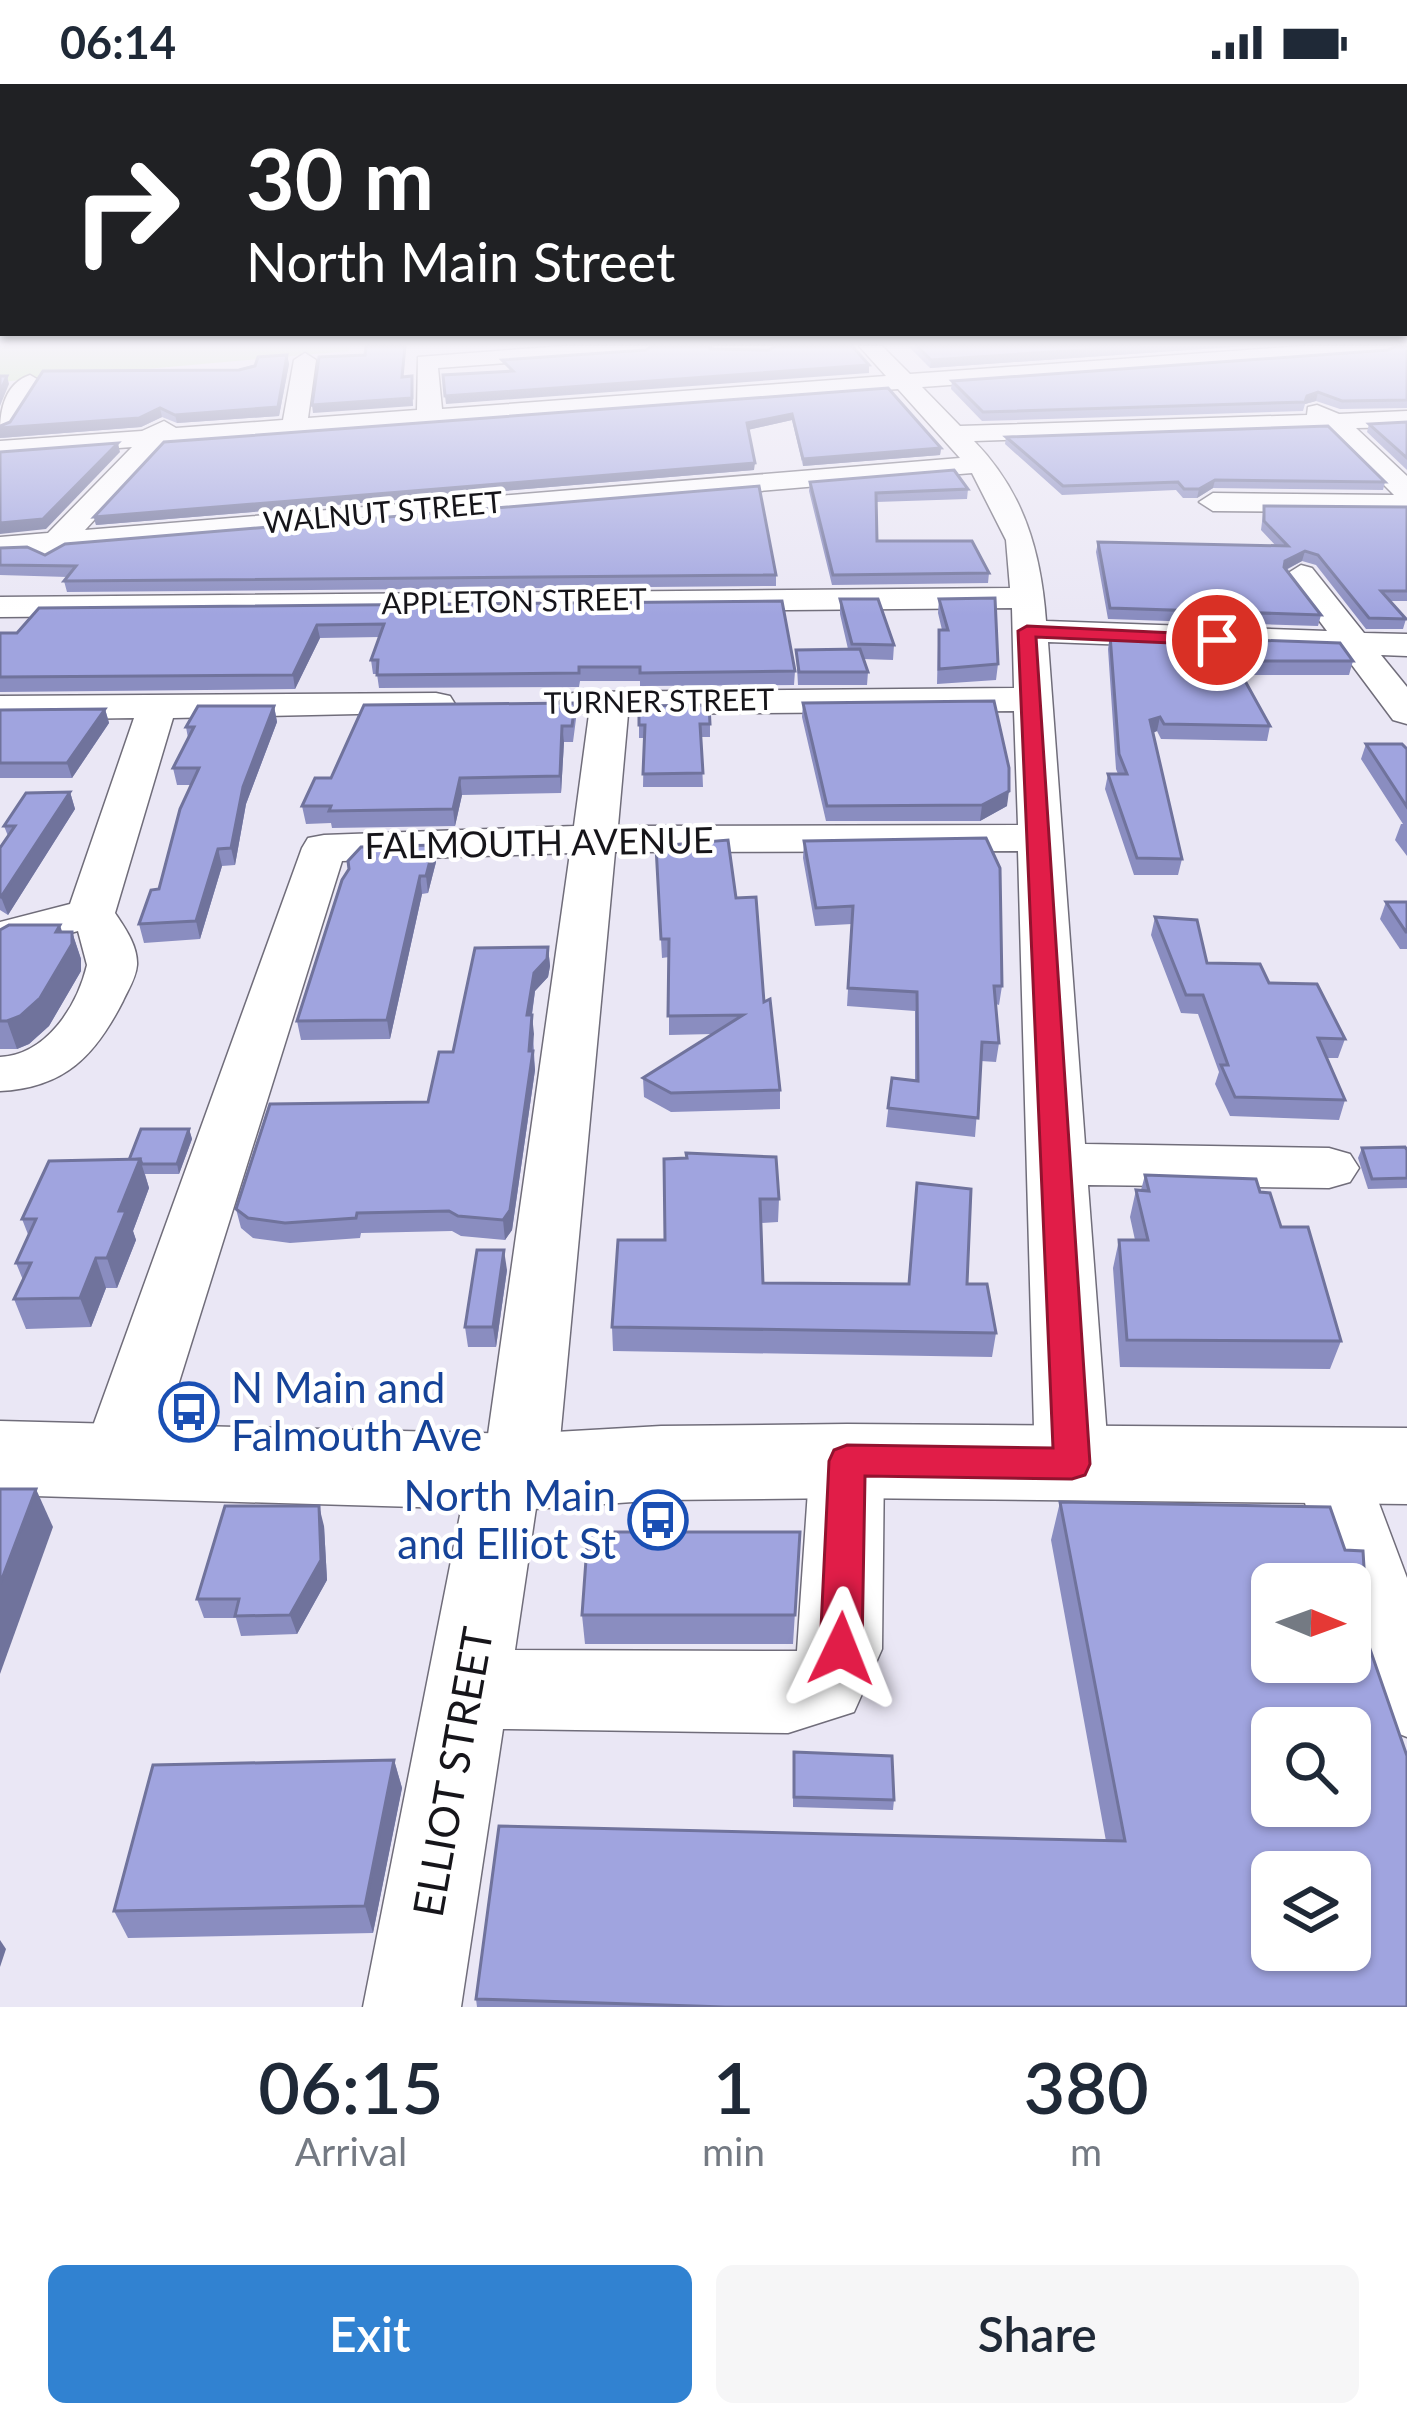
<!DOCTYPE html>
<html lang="en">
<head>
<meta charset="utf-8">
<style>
	body { margin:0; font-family:Lato,sans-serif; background:#f6f6f7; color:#1f2937; height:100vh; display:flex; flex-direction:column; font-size:45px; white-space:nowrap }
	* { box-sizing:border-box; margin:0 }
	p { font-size:39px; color:#747a83 }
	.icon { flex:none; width:66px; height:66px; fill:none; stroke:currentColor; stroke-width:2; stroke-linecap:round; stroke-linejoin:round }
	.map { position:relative; height:1923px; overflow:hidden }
	.side { display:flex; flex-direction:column; background:#fff; flex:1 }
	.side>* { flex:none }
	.hud { position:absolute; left:0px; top:0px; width:1407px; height:252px; box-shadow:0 3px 9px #0004; background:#202124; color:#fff; overflow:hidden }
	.needle { width:78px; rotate:91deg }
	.controls { position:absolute; left:1251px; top:1479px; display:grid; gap:24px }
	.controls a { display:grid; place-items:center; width:120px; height:120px; border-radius:18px; background:#fff; box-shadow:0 3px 9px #0004; font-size:60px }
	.pin { position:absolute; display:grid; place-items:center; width:102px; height:102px; color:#fff; margin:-51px; border:6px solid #fff; border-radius:50%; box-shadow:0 3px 12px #0007 }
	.me { position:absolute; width:132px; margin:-66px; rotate:2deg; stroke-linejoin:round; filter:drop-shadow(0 0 9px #0008) }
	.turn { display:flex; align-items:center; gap:42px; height:252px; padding:0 48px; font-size:54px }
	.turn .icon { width:156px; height:156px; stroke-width:2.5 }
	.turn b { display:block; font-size:84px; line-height:102px }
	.eta { display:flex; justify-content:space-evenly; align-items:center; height:204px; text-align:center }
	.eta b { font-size:72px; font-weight:600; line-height:84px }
	.cta { display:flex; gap:24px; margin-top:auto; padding:24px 48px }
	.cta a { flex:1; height:138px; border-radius:18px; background:#3182d1; color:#fff; font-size:48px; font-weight:600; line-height:138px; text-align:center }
	.cta a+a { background:#f6f6f7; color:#1f2937 }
	.status { display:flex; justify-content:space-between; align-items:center; height:84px; padding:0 60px; background:#fff; direction:ltr }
	.status svg { height:33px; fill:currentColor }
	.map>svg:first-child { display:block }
	.green { fill:#c5e6af }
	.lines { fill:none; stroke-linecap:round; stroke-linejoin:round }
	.minor-casing { stroke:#706d7a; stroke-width:3 }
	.major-casing { stroke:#706d7a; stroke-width:3 }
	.minor { fill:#fff; fill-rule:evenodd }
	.major { fill:#fff; fill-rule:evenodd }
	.wall { fill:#8a8dc0 }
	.shaded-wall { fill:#70739c }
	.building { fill:#a0a4df; stroke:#70739c; stroke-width:3; fill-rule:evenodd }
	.route { fill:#e11d48; stroke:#92132f; stroke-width:3 }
	.labels { text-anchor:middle; stroke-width:9; stroke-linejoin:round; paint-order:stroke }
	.far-street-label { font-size:30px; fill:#16151a; stroke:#fff }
	.street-label { font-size:36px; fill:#16151a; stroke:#fff }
	.near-transit-label { font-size:42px; fill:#164399; stroke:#fff; text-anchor:start }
	.near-street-label { font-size:42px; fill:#16151a; stroke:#fff }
</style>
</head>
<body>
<div class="status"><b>06:14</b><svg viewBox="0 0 49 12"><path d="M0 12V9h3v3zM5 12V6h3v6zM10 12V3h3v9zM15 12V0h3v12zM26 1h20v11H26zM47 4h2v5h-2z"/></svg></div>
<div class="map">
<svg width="1407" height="1923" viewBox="0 0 1407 1923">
	<rect width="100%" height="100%" fill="#eae7f5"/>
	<polygon class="green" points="0,262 350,262 349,267 0,298"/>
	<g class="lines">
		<g class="minor-casing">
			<g id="minor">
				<path d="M562,262H657L646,269L438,284L442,325L886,292L859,262H882L910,290L1303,262H1397L1386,269L922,303L960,342L1307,331L1308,323L1317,321L1339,330L1407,327V343L1356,344L1407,392V429L1213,427L1199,418L1213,409L1394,411L1328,345L974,357C1024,408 1041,468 1046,537L1327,547L1285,491L1301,481L1312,484L1364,549L1407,550V572L1381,571L1407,603V640L1393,636L1343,569L1048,558L1085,1060L1329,1064L1350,1070L1359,1084L1350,1098L1329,1104L1088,1101L1109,1380L1098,1402L1072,1411L1046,1402L1035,1380L1018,767L615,768L557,1388L536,1424L515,1566L797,1567L810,1377L821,1355L847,1346L873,1355L884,1377L882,1565L854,1628L788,1649L503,1645L461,1923H363L463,1416L484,1379L570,769L342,777L155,1375L144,1397L118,1405L92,1397L81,1375L302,764L308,754L324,751L574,742L589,630L564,627L559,619L564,611L578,608L1014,604L1012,524L0,533V513L1010,504L1006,456L972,389L66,466L46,478L31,469L0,471V453L48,449L132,363L0,373V357L142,347L164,337L176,344L283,336L294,276L305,269L316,276L308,334L417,326L418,273ZM898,305L960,374L85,446L163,361ZM1014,627L1018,741L618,742L628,630Z"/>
				<polygon points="712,262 780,262 769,269 721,272 713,270"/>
				<path d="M30,291L42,298L9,344L0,347C0,324 6,299 30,291Z"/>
				<path d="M436,609L450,612L455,620L450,628L173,634L115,829C125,844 138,862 137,881C136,894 128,906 123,917C95,972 64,1004 0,1007V973C46,971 77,923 87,881L78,847L0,868V838L70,820L134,634L0,636V612Z"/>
				<path d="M1330,1349L1356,1358L1407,1494V1653L1377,1641C1355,1590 1350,1556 1350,1500H1330L1293,1380L1304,1358Z"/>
			</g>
		</g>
		<g class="major-casing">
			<polygon id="major" points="0,1337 520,1350 661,1342 847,1340 1407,1344 1407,1420 847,1414 661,1416 520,1426 0,1411"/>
		</g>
		<use href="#minor" class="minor"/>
		<use href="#major" class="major"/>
	</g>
	<g class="wall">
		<polygon points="908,262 1246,262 930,284"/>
		<polygon points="1407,262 1407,324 1340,325 1316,317 1305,320 1303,327 982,337 951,305 952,297 1388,266"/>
		<polygon points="287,271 289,280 279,332 177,339 162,333 141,343 0,354"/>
		<polygon points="888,304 941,364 940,371 803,382 792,336 748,346 754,386 96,441 94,433"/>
		<polygon points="1407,338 1407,386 1367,348 1369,340"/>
		<polygon points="1006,353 1385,398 1383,406 1213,404 1197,414 1183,414 1176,406 1062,411 1005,360"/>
		<polygon points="810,398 968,405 967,415 876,418 877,457 989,489 988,499 832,501 809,407"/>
		<polygon points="1264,422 1407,423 1407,517 1391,517 1406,535 1403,545 1366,545 1316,481 1302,477 1286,486 1321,531 1318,542 1108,535 1096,468 1098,458 1276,462 1261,446"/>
		<polygon points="0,464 45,471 776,491 776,502 67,508 64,497 68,493 0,491"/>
		<polygon points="840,515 894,561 893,576 863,575 868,588 867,601 798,601 796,566 848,565 840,530"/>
		<polygon points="939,515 998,580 996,596 937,600 938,561 939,546 942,546 938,529"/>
		<polygon points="782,517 795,587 794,601 640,602 640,597 580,597 579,603 379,604 377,590 373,590 371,576 380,553 320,554 295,605 0,608 0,549"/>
		<polygon points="1110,551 1353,577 1349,591 1242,591 1270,642 1267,657 1161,655 1157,647 1153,649 1182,775 1178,791 1134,791 1105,705 1108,690 1118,690 1116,685 1108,565"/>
		<polygon points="575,619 576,635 573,658 564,658 561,709 462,711 455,742 332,744 331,739 306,740 302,722 331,694"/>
		<polygon points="803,619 1007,722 980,737 826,737 802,633"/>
		<polygon points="274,622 277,638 246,720 235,781 222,782 200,855 144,859 139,840 159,805 191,701 177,701 173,684 188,654 186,643"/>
		<polygon points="639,622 710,640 710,653 701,653 703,703 643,703 644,654 639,654"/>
		<polygon points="105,625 109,639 72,694 0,694 0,626"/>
		<polygon points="1366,660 1407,665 1407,772 1395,756 1401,740 1403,740 1361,675"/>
		<polygon points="70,708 75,725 8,831 0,826 0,764 8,752 4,742"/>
		<polygon points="804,757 1002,902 999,921 996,920 999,959 996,978 981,977 975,1053 886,1043 892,994 915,996 915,927 847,922 852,840 815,842 803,774"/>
		<polygon points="434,761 436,778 428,809 422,810 390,955 301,956 297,937 349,785"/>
		<polygon points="656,762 736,814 764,918 780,1006 780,1025 671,1028 644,1013 643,994 713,950 669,951 669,873 662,874"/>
		<polygon points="1386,818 1407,818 1407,865 1400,865 1380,835"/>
		<polygon points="1155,833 1207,879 1269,899 1345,955 1338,974 1326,974 1345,1016 1339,1036 1230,1032 1215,1000 1219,988 1198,930 1181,929 1151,851"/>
		<polygon points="0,846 72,848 81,875 81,887 49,942 29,960 17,965 0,965"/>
		<polygon points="548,863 550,882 548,893 535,907 532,931 535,986 512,1146 505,1156 461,1152 452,1147 361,1149 360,1154 290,1159 253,1154 241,1144 236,1125 428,1018 453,968"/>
		<polygon points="189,1045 192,1055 179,1090 145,1090 149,1104 133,1147 136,1156 117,1204 106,1204 91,1243 26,1245 14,1215 23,1196 16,1179 29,1153 22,1135 129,1076"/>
		<polygon points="1362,1064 1407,1066 1407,1104 1368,1105 1358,1074"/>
		<polygon points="687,1074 779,1115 778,1138 761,1139 763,1199 908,1200 917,1099 967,1200 996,1249 992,1273 613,1267 612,1243 665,1156"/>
		<polygon points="1145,1091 1260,1108 1281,1143 1341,1257 1330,1285 1120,1283 1113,1184 1119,1156 1135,1156 1130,1133 1136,1106 1141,1106"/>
		<polygon points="507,1186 496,1263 468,1263 465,1243"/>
		<polygon points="1060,1418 1345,1466 1366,1516 1358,1532 1407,1923 477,1923 476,1915 1106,1757 1051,1456"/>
		<polygon points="324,1442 327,1496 297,1550 241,1552 236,1534 204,1534 197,1515"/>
		<polygon points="800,1448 793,1560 585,1560 582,1531"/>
		<polygon points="394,1676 402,1704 373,1849 128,1854 114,1827"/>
		<polygon points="793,1678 894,1716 893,1726 793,1723"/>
	</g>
	<g class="shaded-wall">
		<polygon points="1141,262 1246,262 930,284 931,276"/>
		<polygon points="287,271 289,280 279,332 177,339 175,331"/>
		<polygon points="869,281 869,289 446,320 445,312"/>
		<polygon points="7,292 9,300 0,322 0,308"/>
		<polygon points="412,292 413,322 313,329 312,321"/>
		<polygon points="1318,308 1316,317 1305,320 1307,312"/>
		<polygon points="160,324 162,333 141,343 0,354 0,344"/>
		<polygon points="792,330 792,336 747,346 747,339"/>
		<polygon points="118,359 120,368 46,445 0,450 0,439"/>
		<polygon points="941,364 940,371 803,382 803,375"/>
		<polygon points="755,379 754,386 96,441 94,433"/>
		<polygon points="1215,396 1213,404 1197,414 1199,405"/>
		<polygon points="1305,467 1302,477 1283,487 1285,477"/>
		<polygon points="317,541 320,554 295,605 293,591"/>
		<polygon points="274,622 277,638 246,720 235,781 231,764 243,703"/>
		<polygon points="105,625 109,639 72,694 67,679"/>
		<polygon points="1160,633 1157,647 1147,651 1150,636"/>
		<polygon points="562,642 564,658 561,709 560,692"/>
		<polygon points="460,694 462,711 455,742 453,725"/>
		<polygon points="1009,707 1007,722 980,737 982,721"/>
		<polygon points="70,708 75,725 8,831 1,813"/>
		<polygon points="434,761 436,778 428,809 426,792"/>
		<polygon points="218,765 222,782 200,855 196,837"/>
		<polygon points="420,792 422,810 390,955 387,936"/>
		<polygon points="60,841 68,867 72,848 81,875 81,887 49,942 29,960 17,965 7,937"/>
		<polygon points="548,863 550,882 548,893 535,907 529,950 527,931 534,889"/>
		<polygon points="532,931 534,950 531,980 533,967 535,986 512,1146 505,1156 503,1136 529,967"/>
		<polygon points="189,1045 192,1055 179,1090 177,1080"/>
		<polygon points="140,1075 149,1104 133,1147 136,1156 117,1204 107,1174 119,1127"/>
		<polygon points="504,1166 507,1186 496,1263 493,1243"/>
		<polygon points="96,1174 106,1204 91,1243 80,1214"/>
		<polygon points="36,1405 53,1443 0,1590 0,1500"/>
		<polygon points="319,1422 324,1442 327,1496 297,1550 290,1531"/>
		<polygon points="394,1676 402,1704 373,1849 365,1822"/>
		<polygon points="0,1856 6,1865 0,1883"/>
	</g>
	<g class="building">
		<polygon points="366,262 405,262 402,293 412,292 412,314 312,321 319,273 365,271"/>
		<polygon points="652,262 709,262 710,265 769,266 776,262 852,262 869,281 445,312 443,291 513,287 502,276 646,266"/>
		<polygon points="917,262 1141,262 931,276"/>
		<polygon points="1396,262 1407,262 1407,316 1342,317 1318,308 1307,312 1305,318 983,328 952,297 1388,266"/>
		<polygon points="287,271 278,323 175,331 160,324 139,334 0,344 0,342 10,338 43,287 239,286 255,282 258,273"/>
		<polygon points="0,292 7,292 0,308"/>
		<polygon points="888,304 941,364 803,375 792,330 747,339 755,379 94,433 164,358"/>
		<polygon points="1407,338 1407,374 1369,340"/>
		<polygon points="1328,342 1385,398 1215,396 1199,405 1184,405 1178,398 1063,402 1006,353"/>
		<polygon points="118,359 43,435 0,439 0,368"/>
		<polygon points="954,386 968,405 876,409 877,457 972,457 989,489 833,491 810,398"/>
		<polygon points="759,402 776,491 64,497 76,482 0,481 0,464 27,463 45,471 65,460"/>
		<polygon points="1264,422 1407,423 1407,507 1381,507 1406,535 1369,534 1318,471 1305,467 1285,477 1284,483 1321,531 1110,524 1098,458 1288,462 1264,437"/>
		<polygon points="995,514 998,580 939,585 939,546 948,546 939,515"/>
		<polygon points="840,515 878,515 894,561 852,560"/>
		<polygon points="782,517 795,587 640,589 640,583 579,583 579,589 377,591 378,576 371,576 384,540 317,541 293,591 0,593 0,549 17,549 39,524"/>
		<polygon points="1110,551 1340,559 1353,577 1234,577 1270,642 1164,640 1160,633 1150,636 1182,775 1137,774 1108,690 1127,690 1119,670"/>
		<polygon points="860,565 868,588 799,588 796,566"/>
		<polygon points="994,617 1009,684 1009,707 982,721 827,722 803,619"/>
		<polygon points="575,619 572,642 562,642 560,692 460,694 453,725 329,727 331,722 302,722 315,694 331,694 364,621"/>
		<polygon points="709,621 710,640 700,640 703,689 643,690 645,641 639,641 639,622"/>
		<polygon points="198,622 274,622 243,703 231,764 218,765 196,837 139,840 151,806 159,805 180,725 199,684 173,684 194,643 186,643"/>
		<polygon points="105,625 67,679 0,679 0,626"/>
		<polygon points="1366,660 1402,660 1407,665 1407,723"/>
		<polygon points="70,708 1,813 0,812 0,764 15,742 4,742 26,709"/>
		<polygon points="986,754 1000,784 1002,902 994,902 999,959 982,958 978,1034 888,1024 892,994 918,997 917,908 848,904 853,822 816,824 804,757"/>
		<polygon points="728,756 736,814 756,813 764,918 770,915 780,1006 671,1009 643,994 743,931 668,932 669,855 661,855 656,762"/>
		<polygon points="434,761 426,792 420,792 387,936 297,937 342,796 349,785 348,777 361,763"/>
		<polygon points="1386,818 1407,818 1407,848 1406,848"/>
		<polygon points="1155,833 1197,836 1207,879 1260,880 1269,899 1317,900 1345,955 1318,954 1345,1016 1235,1013 1221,981 1228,981 1203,911 1186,911"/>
		<polygon points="9,841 60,841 56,848 72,848 72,860 40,914 20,932 7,937 0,937 0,846"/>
		<polygon points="548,863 547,875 534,889 527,931 532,931 529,967 533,967 510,1126 503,1136 458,1132 449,1127 357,1129 356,1134 285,1139 248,1134 236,1125 270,1020 428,1018 439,968 453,968 475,864"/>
		<polygon points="141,1045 189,1045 177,1080 142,1080 140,1075 129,1076"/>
		<polygon points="1405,1063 1407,1066 1407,1094 1372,1095 1362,1064"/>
		<polygon points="686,1069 776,1073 779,1115 760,1115 763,1199 909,1200 917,1099 971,1105 967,1200 987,1200 996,1249 612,1243 618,1156 665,1156 664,1075 687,1074"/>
		<polygon points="140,1075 119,1127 126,1127 107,1174 96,1174 80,1214 14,1215 31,1179 16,1179 36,1135 22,1135 49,1077"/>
		<polygon points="1145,1091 1256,1095 1260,1108 1270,1109 1281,1143 1308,1143 1341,1257 1127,1256 1119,1156 1148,1156 1136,1106 1149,1107"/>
		<polygon points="477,1166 504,1166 493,1243 465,1243"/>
		<polygon points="0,1405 36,1405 0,1500"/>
		<path d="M1060,1418L1330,1423L1345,1466L1363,1467L1366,1516H1353L1407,1672V1923H725L476,1915L499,1742L1125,1757ZM1272,1500H1350V1578H1272ZM1272,1644H1350V1722H1272ZM1272,1788H1350V1866H1272Z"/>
		<polygon points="225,1422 319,1422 321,1476 290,1531 235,1532 239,1515 197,1515"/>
		<polygon points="588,1448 800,1448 795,1531 582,1531"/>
		<polygon points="794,1668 892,1672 894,1716 794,1713"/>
		<polygon points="394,1676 365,1822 114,1827 153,1681"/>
	</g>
	<linearGradient id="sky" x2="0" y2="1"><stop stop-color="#8ab9ee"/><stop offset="0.49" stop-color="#f6f4fa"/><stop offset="1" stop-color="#f6f4fa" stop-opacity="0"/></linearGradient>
	<rect width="1407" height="531" fill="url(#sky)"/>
	<polygon class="route" points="1027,542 1217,551 1226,556 1217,561 1036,553 1090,1380 1085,1391 1072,1395 865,1392 862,1565 856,1579 841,1585 826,1579 820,1565 829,1377 834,1366 847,1361 1053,1364 1018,547"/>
	<defs>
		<g id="bus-ring" transform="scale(3)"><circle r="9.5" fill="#fff" stroke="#1a4fb4" stroke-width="1.5"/><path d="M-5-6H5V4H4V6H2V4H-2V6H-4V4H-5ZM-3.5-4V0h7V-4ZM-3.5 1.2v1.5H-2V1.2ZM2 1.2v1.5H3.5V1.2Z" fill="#1a4fb4"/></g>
	</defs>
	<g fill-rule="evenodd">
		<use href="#bus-ring" x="189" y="1328"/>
		<use href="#bus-ring" x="658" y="1436"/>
	</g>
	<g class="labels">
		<g class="far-street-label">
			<text transform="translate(383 429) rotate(-5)" y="10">WALNUT STREET</text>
			<text transform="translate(514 518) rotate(-1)" y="10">APPLETON STREET</text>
			<text transform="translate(659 618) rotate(-1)" y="10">TURNER STREET</text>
		</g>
		<g class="street-label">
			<text transform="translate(539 759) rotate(-1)" y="13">FALMOUTH AVENUE</text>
		</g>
		<g class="near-transit-label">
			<text x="231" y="1319">N Main and<tspan x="231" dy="48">Falmouth Ave</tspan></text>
			<text x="616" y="1427" text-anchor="end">North Main<tspan x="616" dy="48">and Elliot St</tspan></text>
		</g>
		<g class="near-street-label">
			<text transform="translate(453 1688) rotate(-80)" y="15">ELLIOT STREET</text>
		</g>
	</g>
</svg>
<div class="controls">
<a><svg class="needle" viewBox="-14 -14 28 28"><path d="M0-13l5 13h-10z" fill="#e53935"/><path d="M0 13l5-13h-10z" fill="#747a83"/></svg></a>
<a><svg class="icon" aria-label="search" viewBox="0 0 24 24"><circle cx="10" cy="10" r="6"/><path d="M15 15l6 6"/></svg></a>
<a><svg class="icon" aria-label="layers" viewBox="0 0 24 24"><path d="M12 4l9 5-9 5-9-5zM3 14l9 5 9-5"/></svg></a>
</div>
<div class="pin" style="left:1217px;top:556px;background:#d93025"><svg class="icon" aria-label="arrive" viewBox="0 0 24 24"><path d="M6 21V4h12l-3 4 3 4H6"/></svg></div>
<svg class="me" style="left:841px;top:1565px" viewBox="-20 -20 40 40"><path d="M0-17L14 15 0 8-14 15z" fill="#e11d48" stroke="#fff" stroke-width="4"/></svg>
<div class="hud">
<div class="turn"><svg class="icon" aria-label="right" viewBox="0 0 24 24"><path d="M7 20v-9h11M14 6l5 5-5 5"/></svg><div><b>30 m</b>North Main Street</div></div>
</div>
</div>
<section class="side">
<div class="eta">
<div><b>06:15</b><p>Arrival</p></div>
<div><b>1</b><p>min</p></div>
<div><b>380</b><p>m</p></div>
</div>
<div class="cta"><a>Exit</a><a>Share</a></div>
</section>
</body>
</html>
